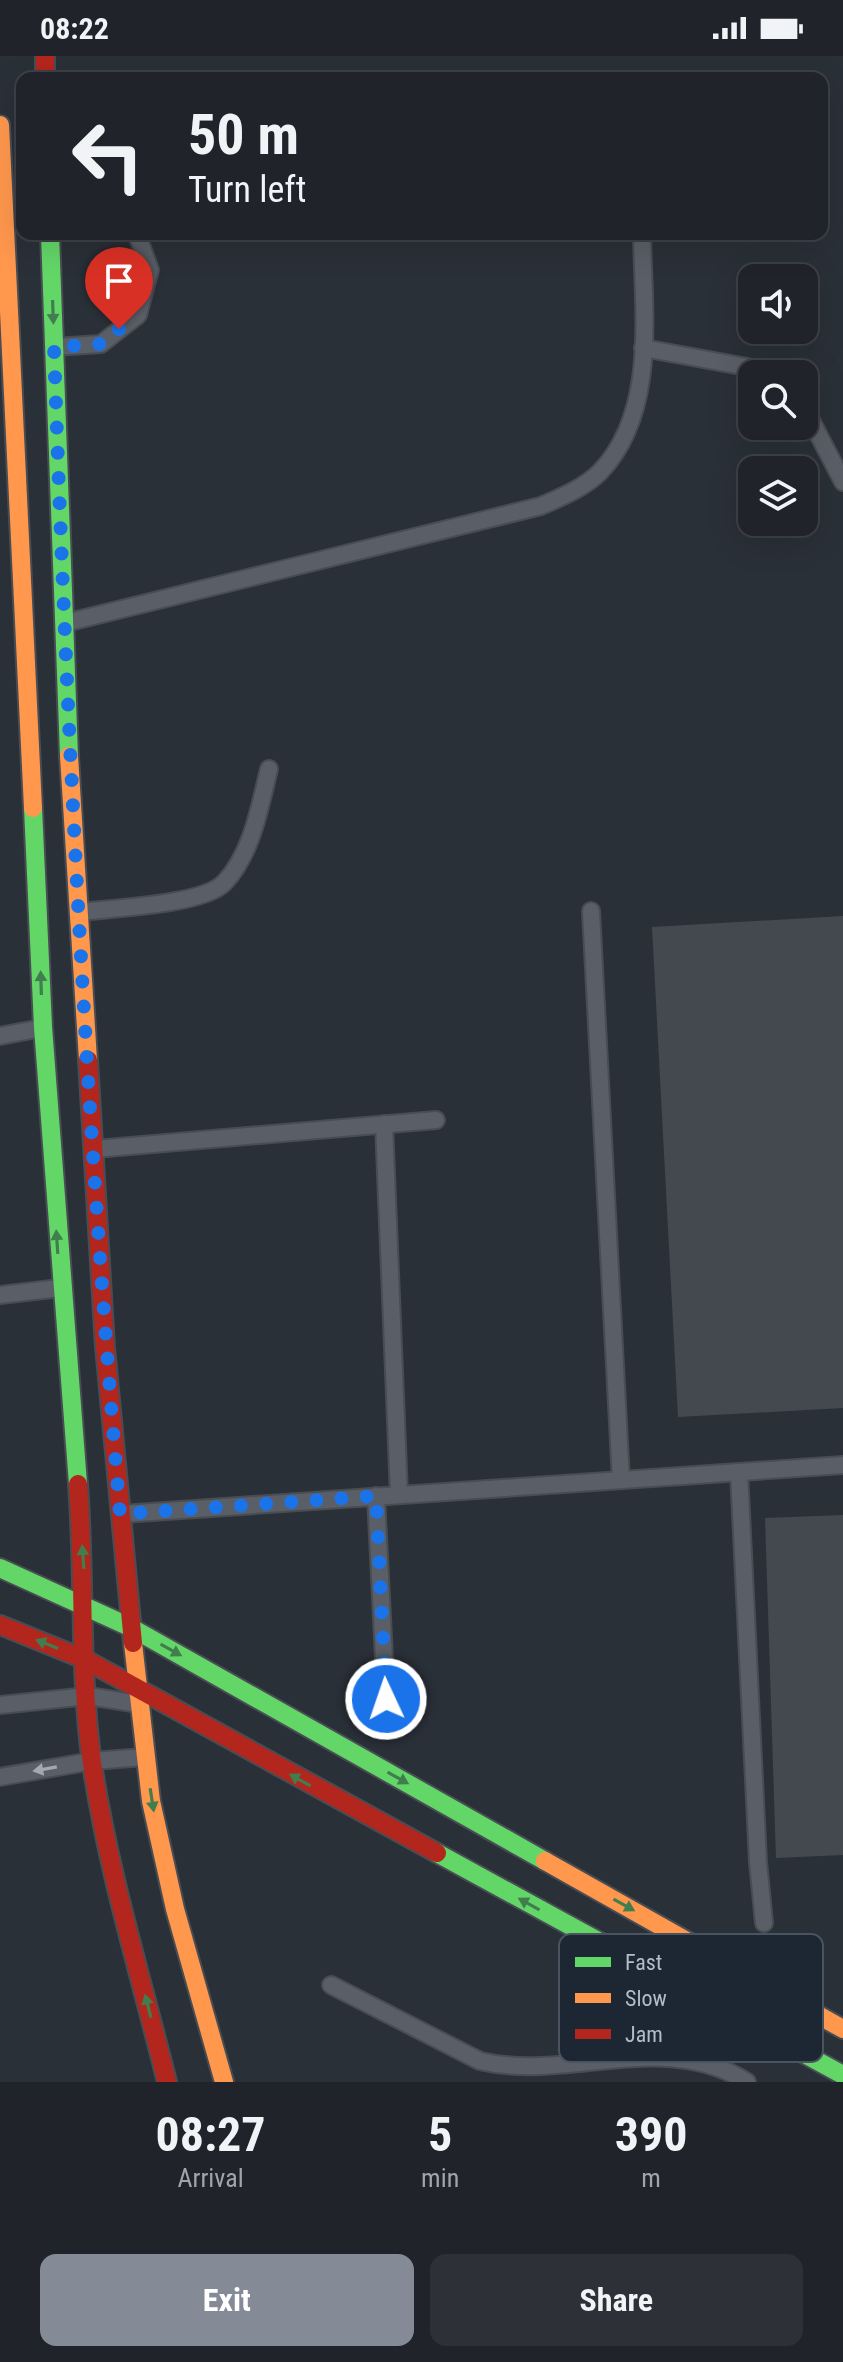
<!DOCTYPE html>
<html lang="en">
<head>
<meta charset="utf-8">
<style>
	body { margin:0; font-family:"Roboto Condensed",sans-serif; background:#2d3036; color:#f1f3f6; height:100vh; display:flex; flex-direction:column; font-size:30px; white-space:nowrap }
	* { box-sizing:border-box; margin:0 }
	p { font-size:26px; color:#a2a4a8 }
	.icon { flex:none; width:44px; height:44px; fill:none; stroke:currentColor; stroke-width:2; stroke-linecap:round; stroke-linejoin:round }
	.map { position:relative; height:2026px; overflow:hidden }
	.details { display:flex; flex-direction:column; background:#20242a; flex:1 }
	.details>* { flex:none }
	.hud { position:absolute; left:16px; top:16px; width:812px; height:168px; border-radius:16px; box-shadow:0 8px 32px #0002,0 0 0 2px #3d4147; background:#20242a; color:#f1f3f6; overflow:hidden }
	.fabs { position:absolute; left:738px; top:208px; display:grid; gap:16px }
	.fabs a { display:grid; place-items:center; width:80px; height:80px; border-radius:16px; background:#20242a; box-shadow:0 8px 32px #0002,0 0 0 2px #3d4147; font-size:40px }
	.pin { position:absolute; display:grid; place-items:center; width:68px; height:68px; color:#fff; margin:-82px -34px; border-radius:50% 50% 50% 0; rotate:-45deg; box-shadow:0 0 8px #0007 }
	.pin .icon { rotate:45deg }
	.me { position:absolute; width:88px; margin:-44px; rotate:357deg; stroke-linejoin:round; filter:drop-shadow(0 0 6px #0008) }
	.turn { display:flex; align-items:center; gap:28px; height:168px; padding:0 40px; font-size:36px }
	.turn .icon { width:104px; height:104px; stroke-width:2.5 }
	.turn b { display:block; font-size:56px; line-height:68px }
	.eta { display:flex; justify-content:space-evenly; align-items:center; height:136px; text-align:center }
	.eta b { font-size:48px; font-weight:700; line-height:56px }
	.primary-button { display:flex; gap:16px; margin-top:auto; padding:16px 40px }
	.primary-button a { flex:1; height:92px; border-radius:16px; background:#848b96; color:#fff; font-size:32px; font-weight:700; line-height:92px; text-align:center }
	.primary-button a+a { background:#2d3036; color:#f1f3f6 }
	.status { display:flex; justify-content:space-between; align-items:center; height:56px; padding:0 40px; background:#20242a; direction:ltr }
	.status svg { height:22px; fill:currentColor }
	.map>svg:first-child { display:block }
	.building { fill:#444950 }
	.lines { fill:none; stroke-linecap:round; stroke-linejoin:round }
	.lane-casing { stroke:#484c53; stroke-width:20 }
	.fast-casing { stroke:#484c53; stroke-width:22 }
	.slow-casing { stroke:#484c53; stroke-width:22 }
	.jam-casing { stroke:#484c53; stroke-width:22 }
	.lane { stroke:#5a5e66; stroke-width:16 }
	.fast { stroke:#63d668; stroke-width:18 }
	.slow { stroke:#ff974d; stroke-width:18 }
	.jam { stroke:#b3261e; stroke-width:18 }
	.oneway { fill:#407e4e }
	.oneway2 { fill:#a2a9b5 }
	.route { stroke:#1a73e8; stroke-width:14; stroke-dasharray:0 25.2 }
	.key { fill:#1d2633; stroke:#4a5360; stroke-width:2 }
	.key-label { font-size:22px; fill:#b4bcc9 }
</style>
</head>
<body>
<div class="status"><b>08:22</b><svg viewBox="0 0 49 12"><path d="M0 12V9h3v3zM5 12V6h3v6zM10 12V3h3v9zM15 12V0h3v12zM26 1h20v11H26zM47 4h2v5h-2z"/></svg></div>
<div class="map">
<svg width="843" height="2026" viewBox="0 0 843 2026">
	<rect width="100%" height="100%" fill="#2a3038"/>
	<g class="building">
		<polygon points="843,860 843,1352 678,1361 652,871"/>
		<polygon points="843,1459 843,1799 776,1802 765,1462"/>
	</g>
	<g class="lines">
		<g class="lane-casing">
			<g id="lane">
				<polyline points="54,291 101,288 138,259 150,214 137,178"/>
				<polyline points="643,292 747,311 763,318"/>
				<polyline points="804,351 843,426"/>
				<path d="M65,567L541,450C561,441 584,432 600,416C658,356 643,254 642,178"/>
				<polyline points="591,855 621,1424"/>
				<path d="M80,856C113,852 202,849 224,827C252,798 260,750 269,713"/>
				<polyline points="0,980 42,972"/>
				<polyline points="384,1068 399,1439"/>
				<polyline points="95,1093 436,1064"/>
				<polyline points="0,1239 60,1232"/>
				<polyline points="739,1416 758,1806 764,1867"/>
				<polyline points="376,1440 386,1643"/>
				<polyline points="122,1458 843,1409"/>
				<polyline points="0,1649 88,1640 133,1647"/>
				<polyline points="0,1721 92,1705 145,1701"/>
				<path d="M331,1929L480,2005C568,2026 665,1973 747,2026"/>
			</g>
		</g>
		<g class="fast-casing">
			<g id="fast">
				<polyline points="50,178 69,700"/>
				<polyline points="33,752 43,971 78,1428"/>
				<polyline points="0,1512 130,1571 545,1805"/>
				<polyline points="437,1797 843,2019"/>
			</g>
		</g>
		<g class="slow-casing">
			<g id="slow">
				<polyline points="0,69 33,752"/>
				<polyline points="69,700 88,1004"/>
				<polyline points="133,1587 151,1745 175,1853 224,2026"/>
				<polyline points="545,1805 843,1973"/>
			</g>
		</g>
		<g class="jam-casing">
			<g id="jam">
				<polyline points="45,0 45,22"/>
				<polyline points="88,1004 105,1291 133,1587"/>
				<path d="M78,1428C85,1521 79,1615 92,1707C108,1815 141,1921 167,2026"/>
				<polyline points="0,1569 84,1603 437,1797"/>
			</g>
		</g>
		<use href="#lane" class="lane"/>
		<use href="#fast" class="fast"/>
		<use href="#slow" class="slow"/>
		<use href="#jam" class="jam"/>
	</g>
	<defs><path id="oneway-solid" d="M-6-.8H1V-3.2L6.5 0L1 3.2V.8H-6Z" transform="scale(2)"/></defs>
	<g class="oneway">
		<use href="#oneway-solid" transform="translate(53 256) rotate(88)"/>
		<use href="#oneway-solid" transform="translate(41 927) rotate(-92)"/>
		<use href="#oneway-solid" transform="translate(57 1186) rotate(-94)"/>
		<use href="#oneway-solid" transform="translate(83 1501) rotate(-94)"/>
		<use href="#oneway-solid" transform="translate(47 1588) rotate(-158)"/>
		<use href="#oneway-solid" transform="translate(171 1594) rotate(29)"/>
		<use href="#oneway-solid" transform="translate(398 1722) rotate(29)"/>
		<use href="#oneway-solid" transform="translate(300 1724) rotate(-151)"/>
		<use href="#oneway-solid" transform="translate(152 1744) rotate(81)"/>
		<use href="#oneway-solid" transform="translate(529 1848) rotate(-151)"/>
		<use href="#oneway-solid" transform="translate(624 1849) rotate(29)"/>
		<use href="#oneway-solid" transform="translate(148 1950) rotate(-104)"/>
	</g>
	<use class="oneway2" href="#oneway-solid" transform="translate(45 1713) rotate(170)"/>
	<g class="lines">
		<path class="route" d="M119,273L101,288L54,291C67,680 87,1070 120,1458L376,1440L386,1643"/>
	</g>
	<rect x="559" y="1878" width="264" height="128" rx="12" class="key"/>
	<rect x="575" y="1901" width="36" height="10" fill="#63d668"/>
	<rect x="575" y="1937" width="36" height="10" fill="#ff974d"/>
	<rect x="575" y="1973" width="36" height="10" fill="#b3261e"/>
	<g class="key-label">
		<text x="625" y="1914">Fast</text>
		<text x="625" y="1950">Slow</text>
		<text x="625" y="1986">Jam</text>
	</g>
</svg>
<div class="fabs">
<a><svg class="icon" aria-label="sound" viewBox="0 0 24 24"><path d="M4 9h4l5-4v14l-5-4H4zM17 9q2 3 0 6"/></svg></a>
<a><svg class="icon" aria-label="search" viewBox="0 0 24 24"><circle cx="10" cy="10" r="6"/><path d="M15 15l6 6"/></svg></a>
<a><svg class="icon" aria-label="layers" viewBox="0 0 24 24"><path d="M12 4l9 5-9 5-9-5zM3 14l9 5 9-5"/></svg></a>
</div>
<div class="pin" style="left:119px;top:273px;background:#d93025"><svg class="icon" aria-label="arrive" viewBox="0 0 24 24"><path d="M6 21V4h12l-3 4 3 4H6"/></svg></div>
<svg class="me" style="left:386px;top:1643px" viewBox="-20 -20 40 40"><circle r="17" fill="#1a73e8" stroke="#fff" stroke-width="3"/><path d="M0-11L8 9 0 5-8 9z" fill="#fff"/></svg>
<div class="hud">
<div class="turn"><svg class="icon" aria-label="left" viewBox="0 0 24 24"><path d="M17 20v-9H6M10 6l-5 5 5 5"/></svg><div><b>50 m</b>Turn left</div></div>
</div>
</div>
<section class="details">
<div class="eta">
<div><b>08:27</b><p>Arrival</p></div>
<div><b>5</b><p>min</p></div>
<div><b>390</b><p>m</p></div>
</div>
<div class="primary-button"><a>Exit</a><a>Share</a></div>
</section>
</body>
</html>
